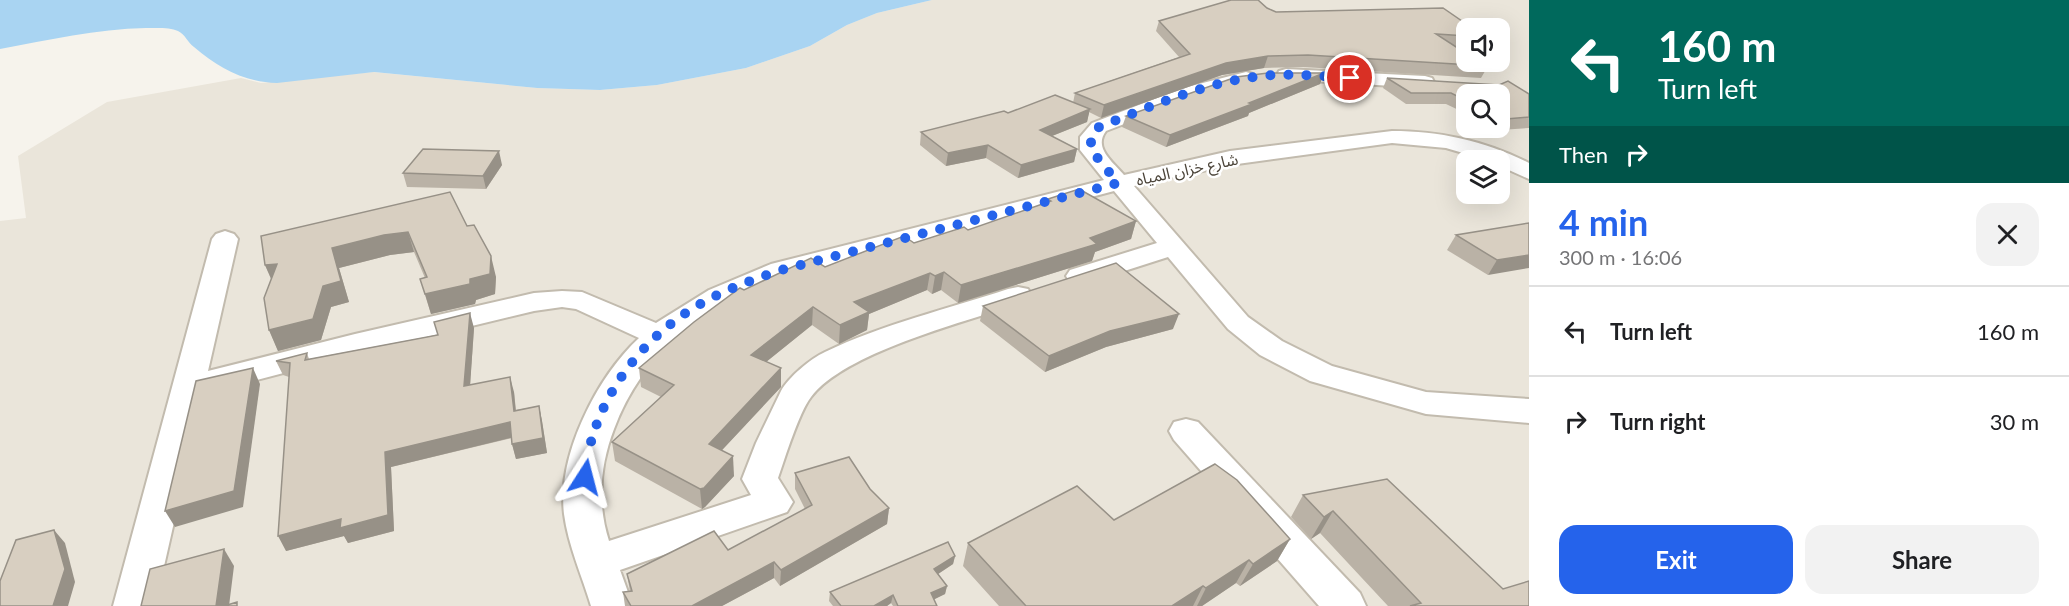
<!DOCTYPE html>
<html lang="en">
<head>
<meta charset="utf-8">
<style>
	body { margin:0; font-family:Lato,"Noto Sans Arabic",sans-serif; background:#f2f2f2; color:#202124; height:100vh; display:flex; flex-direction:column; font-size:22px; white-space:nowrap }
	* { box-sizing:border-box; margin:0 }
	p { font-size:20px; color:#757577 }
	.icon { flex:none; width:33px; height:33px; fill:none; stroke:currentColor; stroke-width:2; stroke-linecap:round; stroke-linejoin:round }
	.map { position:relative; flex:1; overflow:hidden }
	.panel { display:flex; flex-direction:column; background:#fff; width:540px }
	.panel>* { flex:none }
	.banner { background:#00695c; color:#fff; overflow:hidden }
	.buttons { position:absolute; left:1456px; top:18px; display:grid; gap:12px }
	.buttons a { display:grid; place-items:center; width:54px; height:54px; border-radius:12px; background:#fff; box-shadow:0 6px 24px #0002; font-size:30px }
	.pin { position:absolute; display:grid; place-items:center; width:51px; height:51px; color:#fff; margin:-26px; border:3px solid #fff; border-radius:50%; box-shadow:0 2px 6px #0007 }
	.me { position:absolute; width:66px; margin:-33px; rotate:9deg; stroke-linejoin:round; filter:drop-shadow(0 0 4px #0008) }
	.turn { display:flex; align-items:center; gap:21px; height:126px; padding:0 30px; font-size:27px }
	.turn .icon { width:78px; height:78px; stroke-width:2.5 }
	.turn b { display:block; font-size:42px; line-height:51px }
	.then { display:flex; align-items:center; height:57px; padding:0 30px; background:#0003; gap:12px; font-size:22px }
	.round { display:grid; place-items:center; flex:none; width:63px; height:63px; border-radius:18px; background:#f2f2f2 }
	.headline { display:flex; align-items:center; justify-content:space-between; height:102px; padding:0 30px }
	h1 { font-size:36px; font-weight:700; line-height:45px; color:#2563eb }
	.cta { display:flex; gap:12px; margin-top:auto; padding:12px 30px }
	.cta a { flex:1; height:69px; border-radius:18px; background:#2563eb; color:#fff; font-size:24px; font-weight:700; line-height:69px; text-align:center }
	.cta a+a { background:#f2f2f2; color:#202124 }
	ul { padding:0; list-style:none }
	li { display:flex; align-items:center; gap:18px; height:90px; padding:0 30px; border-top:2px solid #e0e0e0 }
	li div { flex:1 }
	li b { display:block; font-size:22px }
	li em { font-style:normal }
	main { display:flex; flex:1; min-height:0 }
	.map>svg:first-child { display:block }
	.residential { fill:#eae5da; fill-rule:evenodd }
	.water { fill:#a9d4f2 }
	.lines { fill:none; stroke-linecap:round; stroke-linejoin:round }
	.minor-casing { stroke:#c2bbae; stroke-width:4 }
	.minor { fill:#fff; fill-rule:evenodd }
	.wall { fill:#bab2a6 }
	.shaded-wall { fill:#979187 }
	.building { fill:#d8cfc1; stroke:#979187; stroke-width:1.5 }
	.route { stroke:#2563eb; stroke-width:10; stroke-dasharray:0 18 }
	.labels { text-anchor:middle; stroke-width:5; stroke-linejoin:round; paint-order:stroke }
	.street-label { font-size:16px; fill:#4b4439; stroke:#fff }
</style>
</head>
<body>
<main>
<div class="map">
<svg width="1529" height="606" viewBox="0 0 1529 606">
	<rect width="100%" height="100%" fill="#f6f3ec"/>
	<path class="residential" d="M932,0H1529V606H0V221L26,218L18,156L107,102L241,78L261,83L373,72L537,88L600,90L657,85L746,68L810,46L847,25L877,13ZM1467,28H1500V62H1467ZM1467,94H1500V128H1467ZM1467,160H1500V194H1467Z"/>
	<path class="water" d="M0,0H932L877,13L847,25L810,46L746,68L657,85L600,90L537,88L374,72L277,83C244,82 219,68 194,47C188,43 185,34 178,31C170,27 156,28 146,28C96,29 49,40 0,49Z"/>
	<g class="lines">
		<g class="minor-casing">
			<g id="minor">
				<polygon points="1286,69 1425,76 1432,78 1434,82 1432,86 1425,88 1279,79 1277,75 1279,71"/>
				<path d="M1246,72L1253,74L1255,78L1253,82L1197,96L1106,131C1093,148 1113,162 1124,175L1230,151L1392,131C1440,131 1486,141 1529,163V179L1500,166V160H1487L1446,148L1392,143L1230,165L1134,186L1248,317L1282,341L1332,366L1426,392L1529,399V423L1426,414L1310,381L1260,355L1228,329L1168,257L1090,282L1080,284L1070,282L1066,276L1070,270L1157,243L1114,191C1046,209 979,227 911,244C791,276 663,299 614,429C600,465 597,504 609,541L751,495L742,479L756,443L781,391C789,377 810,359 825,352C883,324 948,309 1008,289L1018,287L1028,289L1032,295L1028,301C972,320 846,351 811,397C799,412 785,458 778,478L793,502L787,512L620,570L633,606H591C582,576 568,545 564,514C557,455 597,377 639,338L576,309L562,307L534,311L356,354L203,394L155,606H113L212,239L216,234L225,231L234,234L238,239L208,371L355,334L534,293L562,291L582,292L656,323L709,290L771,264L1104,180L1080,150V137L1092,123L1183,88Z"/>
				<polygon points="1186,419 1198,422 1360,593 1366,606 1319,606 1174,440 1169,431 1174,422"/>
			</g>
		</g>
		<use href="#minor" class="minor"/>
	</g>
	<g class="wall">
		<polygon points="1267,8 1276,12 1467,28 1467,47 1456,47 1488,66 1481,78 1303,67 1264,68 1222,75 1101,118 1089,112 1087,122 1052,136 1077,149 1074,162 1018,178 986,158 946,166 920,145 921,132 1008,113 1073,103 1075,93 1179,57 1156,31 1159,21"/>
		<polygon points="1324,73 1320,84 1249,113 1248,116 1166,147 1122,127 1126,116"/>
		<polygon points="1387,78 1529,94 1529,128 1500,130 1494,128 1500,128 1500,94 1467,94 1467,114 1446,104 1406,104 1383,88"/>
		<polygon points="502,165 486,189 407,187 403,173"/>
		<polygon points="1048,199 1136,221 1131,239 1095,252 1092,261 958,303 941,290 932,294 927,290 869,314 867,330 839,344 812,325 766,362 781,368 781,387 722,450 734,476 705,507 702,509 615,461 612,442 661,397 641,387 639,368 744,290 825,267 968,230 1047,203"/>
		<polygon points="1529,223 1488,275 1447,250 1456,235"/>
		<polygon points="467,226 496,277 495,294 476,300 475,304 431,314 420,279 425,278 414,252 390,255 339,268 349,302 331,307 321,340 278,351 269,330 271,279 265,265 261,236"/>
		<polygon points="983,306 1173,329 1106,347 1045,372 980,321"/>
		<polygon points="474,328 470,385 514,392 516,410 539,406 542,421 547,453 516,459 512,444 512,438 391,467 394,531 348,543 344,536 286,551 289,377 283,375 276,361 307,353 309,359"/>
		<polygon points="795,473 870,489 889,508 887,524 780,586 774,578 722,606 625,606 623,592 630,592 627,574 728,550 805,509 795,489"/>
		<polygon points="1303,495 1503,589 1529,606 1388,606 1320,533 1311,539 1291,517"/>
		<polygon points="1114,520 1290,539 1277,561 1240,586 1236,583 1202,606 999,606 963,566 968,543"/>
		<polygon points="955,556 953,564 938,574 947,586 945,594 934,599 937,606 893,606 891,603 887,606 833,606 829,601 830,592"/>
	</g>
	<g class="shaded-wall">
		<polygon points="1268,56 1264,68 1222,75 1101,118 1104,105 1226,63"/>
		<polygon points="1324,73 1320,84 1249,113 1248,116 1166,147 1170,135"/>
		<polygon points="1090,109 1087,122 1037,142 1040,130"/>
		<polygon points="988,145 986,158 946,166 948,153"/>
		<polygon points="1077,149 1074,162 1018,178 1021,165"/>
		<polygon points="499,151 502,165 486,189 483,176"/>
		<polygon points="1136,221 1131,239 1095,252 1092,261 958,303 961,285"/>
		<polygon points="408,232 414,252 390,255 339,268 349,302 331,307 321,340 278,351 269,330 332,248 384,235"/>
		<polygon points="1529,255 1529,268 1488,275 1497,260"/>
		<polygon points="491,256 496,277 495,294 476,300 475,304 431,314 425,294 470,279"/>
		<polygon points="277,264 274,285 265,265"/>
		<polygon points="944,272 941,290 932,294 935,276"/>
		<polygon points="930,273 927,290 869,314 867,330 839,344 840,325 854,302"/>
		<polygon points="813,307 812,325 751,374 751,355"/>
		<polygon points="470,313 474,328 469,401 464,386"/>
		<polygon points="1179,314 1173,329 1106,347 1045,372 1049,356 1110,331"/>
		<polygon points="253,368 260,384 243,507 175,527 165,511"/>
		<polygon points="781,368 781,387 710,463 709,444"/>
		<polygon points="510,377 514,392 517,426 514,411"/>
		<polygon points="539,406 542,421 547,453 516,459 512,444"/>
		<polygon points="510,422 514,437 391,467 394,531 348,543 344,536 286,551 278,536 341,519 385,452"/>
		<polygon points="733,456 734,476 705,507 702,509 700,489"/>
		<polygon points="889,508 887,524 780,586 781,570"/>
		<polygon points="1333,511 1320,533 1311,539 1324,517"/>
		<polygon points="54,530 65,543 75,582 68,606 53,606"/>
		<polygon points="1290,539 1277,561 1240,586 1253,564"/>
		<polygon points="224,549 234,566 229,606 216,606"/>
		<polygon points="955,556 953,564 932,578 934,569"/>
		<polygon points="1249,560 1236,583 1202,606 1197,606 1206,588"/>
		<polygon points="774,562 774,578 722,606 692,606"/>
		<polygon points="947,586 945,594 929,602 931,593"/>
		<polygon points="1203,586 1193,606 1172,606"/>
		<polygon points="893,595 891,603 887,606 874,606"/>
	</g>
	<g class="building">
		<polygon points="1231,0 1258,0 1267,8 1276,12 1443,8 1472,28 1467,28 1467,36 1436,34 1467,54 1467,62 1480,62 1488,66 1308,55 1268,56 1226,63 1104,105 1075,93 1190,54 1159,21"/>
		<polygon points="1268,73 1324,73 1249,103 1252,104 1170,135 1126,116 1236,77"/>
		<polygon points="1387,78 1499,85 1508,81 1529,94 1529,117 1506,119 1500,117 1500,94 1467,94 1467,101 1451,93 1411,93"/>
		<polygon points="1055,95 1090,109 1040,130 1077,149 1021,165 988,145 948,153 921,132 1004,111 1008,113"/>
		<polygon points="423,149 499,151 483,176 403,173"/>
		<polygon points="1079,189 1136,221 1090,238 1097,244 961,285 944,272 935,276 930,273 854,302 869,312 840,325 813,307 751,355 781,368 709,444 733,456 704,488 700,489 612,442 674,385 639,368 694,322 740,288 744,290 811,258 825,267 904,236 914,243 964,227 968,230 1051,201 1048,199"/>
		<polygon points="450,192 467,226 474,225 491,256 490,274 470,279 470,284 425,294 420,279 427,277 408,232 384,235 332,248 341,281 323,286 313,319 269,330 264,298 277,264 265,265 261,236"/>
		<polygon points="1529,223 1529,255 1497,260 1456,235"/>
		<polygon points="1116,263 1179,314 1110,331 1049,356 983,306"/>
		<polygon points="470,313 464,386 510,377 514,411 539,406 543,438 512,444 510,422 385,452 388,515 340,528 341,519 278,536 290,363 276,361 307,353 305,360 438,335 434,322"/>
		<polygon points="253,368 234,491 165,511 196,381"/>
		<polygon points="849,457 870,489 889,508 781,570 774,562 692,606 631,606 623,592 632,591 627,574 714,531 728,550 812,505 795,473"/>
		<polygon points="1215,464 1237,480 1290,539 1253,564 1249,560 1206,588 1203,586 1172,606 1026,606 968,543 1077,486 1114,520"/>
		<polygon points="1387,479 1503,589 1529,581 1529,606 1410,606 1421,603 1333,511 1324,517 1303,495"/>
		<polygon points="54,530 65,569 53,606 0,606 0,581 16,540"/>
		<polygon points="948,542 955,556 934,569 947,586 931,593 937,606 898,606 893,595 874,606 841,606 830,592"/>
		<polygon points="224,549 216,606 141,606 150,569"/>
		<polygon points="237,602 237,606 224,606"/>
	</g>
	<g class="lines">
		<path class="route" d="M585,477C590,407 637,341 697,306C724,290 752,280 781,270L1118,183L1091,150V137L1099,127C1152,106 1206,82 1262,76C1291,73 1321,76 1350,78"/>
	</g>
	<g class="labels">
		<g class="street-label">
			<text transform="translate(1187 169) rotate(-12)" y="6">شارع خزان المياه</text>
		</g>
	</g>
</svg>
<div class="buttons">
<a><svg class="icon" aria-label="sound" viewBox="0 0 24 24"><path d="M4 9h4l5-4v14l-5-4H4zM17 9q2 3 0 6"/></svg></a>
<a><svg class="icon" aria-label="search" viewBox="0 0 24 24"><circle cx="10" cy="10" r="6"/><path d="M15 15l6 6"/></svg></a>
<a><svg class="icon" aria-label="layers" viewBox="0 0 24 24"><path d="M12 4l9 5-9 5-9-5zM3 14l9 5 9-5"/></svg></a>
</div>
<div class="pin" style="left:1350px;top:78px;background:#d93025"><svg class="icon" aria-label="arrive" viewBox="0 0 24 24"><path d="M6 21V4h12l-3 4 3 4H6"/></svg></div>
<svg class="me" style="left:585px;top:477px" viewBox="-20 -20 40 40"><path d="M0-17L14 15 0 8-14 15z" fill="#2563eb" stroke="#fff" stroke-width="4"/></svg>
</div>
<section class="panel">
<div class="banner">
<div class="turn"><svg class="icon" aria-label="left" viewBox="0 0 24 24"><path d="M17 20v-9H6M10 6l-5 5 5 5"/></svg><div><b>160 m</b>Turn left</div></div>
<div class="then">Then<svg class="icon" aria-label="right" viewBox="0 0 24 24"><path d="M7 20v-9h11M14 6l5 5-5 5"/></svg></div>
</div>
<div class="headline"><div><h1>4 min</h1><p>300 m · 16:06</p></div><a class="round"><svg class="icon" aria-label="close" viewBox="0 0 24 24"><path d="M6 6l12 12M18 6L6 18"/></svg></a></div>
<ul>
<li><svg class="icon" aria-label="left" viewBox="0 0 24 24"><path d="M17 20v-9H6M10 6l-5 5 5 5"/></svg><div><b>Turn left</b></div><em>160 m</em></li>
<li><svg class="icon" aria-label="right" viewBox="0 0 24 24"><path d="M7 20v-9h11M14 6l5 5-5 5"/></svg><div><b>Turn right</b></div><em>30 m</em></li>
</ul>
<div class="cta"><a>Exit</a><a>Share</a></div>
</section>
</main>
</body>
</html>
